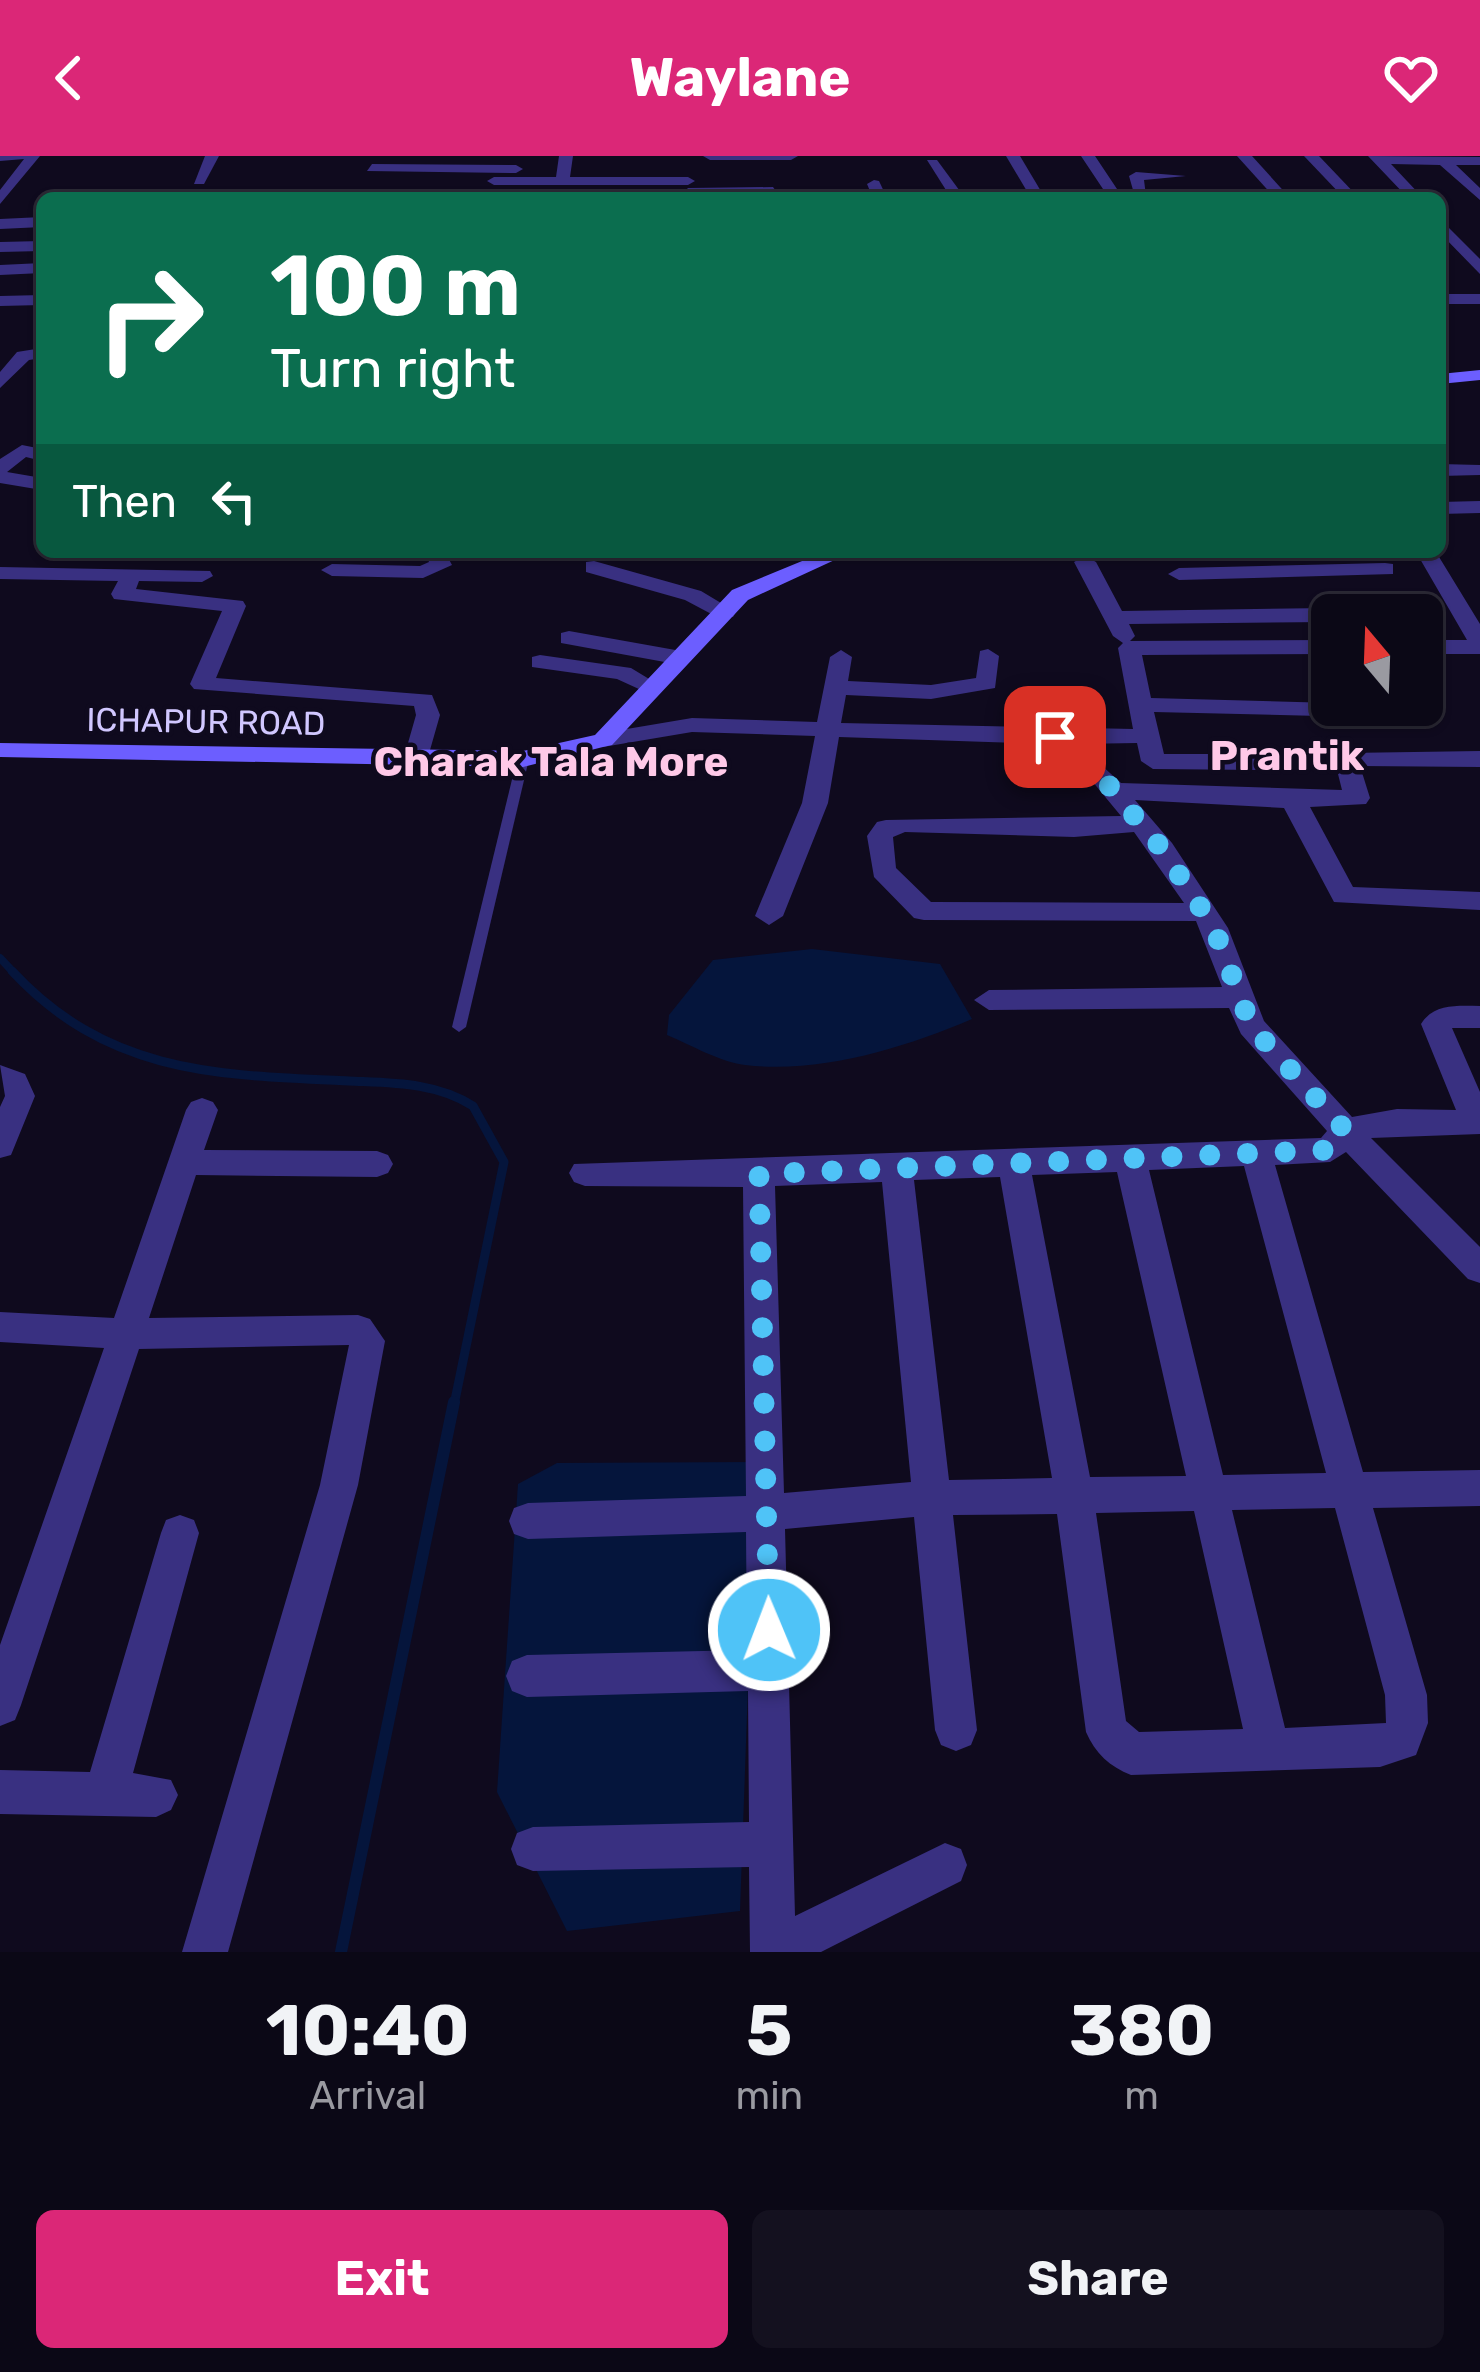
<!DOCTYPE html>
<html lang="en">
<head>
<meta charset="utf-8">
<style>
	body { margin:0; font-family:Rubik,sans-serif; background:#14111f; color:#f1f3f6; height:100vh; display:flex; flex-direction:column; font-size:45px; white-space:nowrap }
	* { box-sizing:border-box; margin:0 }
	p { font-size:39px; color:#9a9aa1 }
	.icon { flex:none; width:66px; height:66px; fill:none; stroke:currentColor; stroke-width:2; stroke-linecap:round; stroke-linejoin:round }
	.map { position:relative; height:1796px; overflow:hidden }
	.side { display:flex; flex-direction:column; background:#0b0816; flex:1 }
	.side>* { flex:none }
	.guide { position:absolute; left:36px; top:36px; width:1410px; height:366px; border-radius:18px; box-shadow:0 3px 9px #0004,0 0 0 3px #2b2935; background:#0b6e4f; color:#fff; overflow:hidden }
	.needle { width:78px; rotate:341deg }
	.controls { position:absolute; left:1311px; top:438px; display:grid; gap:24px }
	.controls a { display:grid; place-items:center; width:132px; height:132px; border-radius:18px; background:#0b0816; box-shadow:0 3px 9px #0004,0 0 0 3px #2b2935; font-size:60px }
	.pin { position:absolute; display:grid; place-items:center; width:102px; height:102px; color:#fff; margin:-51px; border-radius:24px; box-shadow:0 6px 18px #0006 }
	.me { position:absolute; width:132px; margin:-66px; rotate:359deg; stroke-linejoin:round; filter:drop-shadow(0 0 9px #0008) }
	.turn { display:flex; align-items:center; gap:42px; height:252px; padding:0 36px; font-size:54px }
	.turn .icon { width:156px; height:156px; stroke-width:2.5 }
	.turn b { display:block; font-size:84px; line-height:102px }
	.then { display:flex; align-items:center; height:114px; padding:0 36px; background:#0003; gap:24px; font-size:45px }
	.eta { display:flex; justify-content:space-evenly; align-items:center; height:204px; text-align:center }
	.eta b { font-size:72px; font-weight:700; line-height:84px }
	.cta { display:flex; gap:24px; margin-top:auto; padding:24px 36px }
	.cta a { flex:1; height:138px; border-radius:18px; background:#db2777; color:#fff; font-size:48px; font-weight:700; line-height:138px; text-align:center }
	.cta a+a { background:#14111f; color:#f1f3f6 }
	header { display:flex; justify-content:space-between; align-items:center; height:156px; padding:0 36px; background:#db2777; color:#fff; font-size:54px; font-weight:700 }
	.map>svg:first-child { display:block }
	.water { fill:#05153c }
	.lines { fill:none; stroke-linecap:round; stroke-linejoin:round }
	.stream-far2 { stroke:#05153c; stroke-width:8 }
	.stream-far1 { stroke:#05153c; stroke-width:9 }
	.stream { stroke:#05153c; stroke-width:12 }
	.lane { fill:#393081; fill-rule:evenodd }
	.street { fill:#393081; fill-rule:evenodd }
	.secondary { fill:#6c5eff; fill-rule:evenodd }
	.route { stroke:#4fc3f7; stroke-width:21; stroke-dasharray:0 37.8 }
	.labels { text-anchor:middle; stroke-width:9; stroke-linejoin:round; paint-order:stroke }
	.far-street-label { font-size:33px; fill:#d1c7ff; stroke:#0f0a1e }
	.neighbourhood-label { font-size:42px; font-weight:bold; fill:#ffc9e8; stroke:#0f0a1e }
</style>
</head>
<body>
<header><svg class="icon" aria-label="back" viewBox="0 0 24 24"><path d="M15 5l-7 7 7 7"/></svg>Waylane<svg class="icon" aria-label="heart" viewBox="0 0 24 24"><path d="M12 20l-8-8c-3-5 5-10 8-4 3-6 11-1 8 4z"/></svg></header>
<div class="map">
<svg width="1480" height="1796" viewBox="0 0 1480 1796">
	<rect width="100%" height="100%" fill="#0f0a1e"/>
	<g class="water">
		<path d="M812,793L940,808L972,863C904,892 820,918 745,909C720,906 691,889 667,879L669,859L713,804Z"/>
		<polygon points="756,1306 740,1755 567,1775 497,1636 518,1328 557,1307"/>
	</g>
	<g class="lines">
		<polyline class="stream-far2" points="0,802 15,818"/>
		<path class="stream-far1" d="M12,815C108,918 216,919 349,925C391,927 436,926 473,950L504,1006L454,1249"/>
		<polyline class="stream" points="341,1796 454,1246"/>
		<polygon class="lane" points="523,599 529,603 466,871 459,876 452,871 517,603"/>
		<g class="street">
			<polygon points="0,0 40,0 0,48 0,34 24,3 0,5"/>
			<polygon points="205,0 219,0 204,28 194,28"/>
			<polygon points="559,0 573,0 570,21 688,21 695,25 688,29 494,29 487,25 494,21 556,21"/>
			<polygon points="703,0 798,0 791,4 710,4"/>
			<polygon points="1006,0 1020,0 1045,42 1031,42"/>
			<polygon points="1081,0 1095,0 1119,36 1133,34 1129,20 1136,16 1186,20 1144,24 1146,40 1109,42"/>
			<polygon points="1237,0 1252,0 1290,42 1275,42"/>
			<polygon points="1304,0 1319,0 1359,42 1344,42"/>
			<polygon points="1368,0 1480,1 1480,9 1456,9 1480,32 1480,44 1440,9 1391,8 1423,42 1408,42"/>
			<polygon points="927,4 937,4 965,42 951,42"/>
			<polygon points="372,8 516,9 523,13 516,17 367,15"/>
			<polygon points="874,24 879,25 887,42 873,42 867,28"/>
			<polygon points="773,31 778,38 678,42 688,32"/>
			<polygon points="66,35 344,38 351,42 61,42"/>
			<polygon points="42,61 42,71 0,73 0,63"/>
			<polygon points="1440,63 1480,103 1480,118 1440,77"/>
			<polygon points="42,85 42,95 0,96 0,86"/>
			<polygon points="42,107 42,117 0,119 0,109"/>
			<rect x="1440" y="138" width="40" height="10"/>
			<polygon points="42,139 42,149 0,150 0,140"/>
			<polygon points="42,192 42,202 29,204 0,232 0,216 17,196"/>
			<polygon points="22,289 42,293 42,305 26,301 7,316 42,322 42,334 0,327 0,303"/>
			<polygon points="1440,308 1480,309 1480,319 1440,320"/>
			<polygon points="1480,345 1480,357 1440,358 1440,346"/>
			<polygon points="425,396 445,396 452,409 423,422 332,420 321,414 332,408 420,410 429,406"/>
			<polygon points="1416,396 1436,396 1480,468 1480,498 1422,498 1422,484 1467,484"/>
			<path d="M1085,400L1096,406L1122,455L1328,452L1339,459L1328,466L1129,468L1135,480L1130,485L1332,484V498L1142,499L1151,542L1406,549L1413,555L1401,562L1154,556L1164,598H1261L1273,606L1261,614L1153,613L1141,605L1137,587L1078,588L1121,627L1342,634L1335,606L1347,597L1480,595V611L1360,610L1370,642L1366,648L1310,651L1353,731L1480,736V754L1334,746L1284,652L1135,644L1172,687L1228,772L1264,865L1352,961L1397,953L1456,954L1421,868C1434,847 1458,850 1480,850V872H1452L1480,936V978L1371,982L1480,1091V1127L1468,1123L1346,996L1330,1006L1275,1009L1363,1316L1480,1314V1350L1373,1352L1427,1539L1428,1567L1416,1599L1380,1611L1131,1619C1110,1611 1095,1597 1086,1576L1057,1358L953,1359L977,1574L971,1589L956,1595L941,1589L935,1574L914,1361L785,1373L795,1760L945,1687L961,1693L967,1709L961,1725L821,1796H750L749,1711L533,1715L517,1709L511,1693L517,1677L533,1671L749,1666L748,1535L527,1541L512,1535L506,1520L512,1505L527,1499L747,1494L746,1376L528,1383L514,1378L509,1365L514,1352L528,1347L746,1340L743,1031L585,1030L574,1026L569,1017L574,1008L1321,982L1327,975L1241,878L1229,852L989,854L974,844L989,834L1222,831L1196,765L924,764L914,762L874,721L867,680L877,666L886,664L1121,660L1092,625L1049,588L839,581L828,647L783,760L769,769L755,760L802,647L815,580L692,576L603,591L591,584L603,577L692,562L817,566L830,501L841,494L852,501L848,525L931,529L976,522L980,495L988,493L999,500L995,532L931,543L846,539L841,567L1133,573L1118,492L1123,487L1113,480L1074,406ZM905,676L1074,681L1134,676L1184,747L931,746L896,712L893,681ZM1244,1010L1326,1317L1223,1319L1149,1014ZM1117,1016L1186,1320L1090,1321L1032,1019ZM1000,1021L1052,1322L949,1324L914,1024ZM882,1026L911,1326L784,1337L775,1030ZM1335,1352L1385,1539L1386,1567L1285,1572L1232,1354ZM1194,1355L1243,1573L1139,1576L1126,1565L1096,1357Z"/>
			<polygon points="594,405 701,435 736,456 733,461 717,461 685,444 586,416 586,406"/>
			<polygon points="1385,407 1393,408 1393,418 1179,424 1168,418 1179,412"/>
			<polygon points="0,411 210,415 213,420 202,426 139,425 136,433 243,445 246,450 216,522 432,539 440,559 428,601 416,609 404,601 416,559 414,550 194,533 190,528 222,455 114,443 111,438 118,425 0,423"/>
			<polygon points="569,475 681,495 692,502 681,509 561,487 561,477"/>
			<polygon points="540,499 631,512 664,532 652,539 617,523 532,511 532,501"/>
			<polygon points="0,909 25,918 35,940 11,999 0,1002 0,951 5,940"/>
			<polygon points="202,942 213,946 218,954 204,994 377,995 388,999 393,1008 388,1017 377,1021 196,1019 149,1162 358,1159 370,1163 385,1185 358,1329 228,1796 182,1796 320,1329 349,1189 139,1193 21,1549 15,1564 0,1570 0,1489 104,1192 0,1186 0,1156 114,1162 186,954 191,946"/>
			<polygon points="180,1359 194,1364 199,1377 133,1617 171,1624 178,1639 171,1654 156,1661 0,1658 0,1614 90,1616 161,1377 166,1364"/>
		</g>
		<g class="secondary">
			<polygon points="1480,214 1480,224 1440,228 1440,218"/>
			<polygon points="824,396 852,396 748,444 612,589 603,591 523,611 0,601 0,587 523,595 595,579 732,434"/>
		</g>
	</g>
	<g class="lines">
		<polyline class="route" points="769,1474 759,1018 1330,994 1345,974 1251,870 1214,772 1163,694 1101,620 1055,581"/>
	</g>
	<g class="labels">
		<g class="far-street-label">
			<text transform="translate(206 565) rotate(1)" y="12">ICHAPUR ROAD</text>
		</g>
		<g class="neighbourhood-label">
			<text x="1287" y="614">Prantik</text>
			<text x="551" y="620">Charak Tala More</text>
		</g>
	</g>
</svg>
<div class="controls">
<a><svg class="needle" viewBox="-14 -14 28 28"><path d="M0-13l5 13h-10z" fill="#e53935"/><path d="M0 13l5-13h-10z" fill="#9a9aa1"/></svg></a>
</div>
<div class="pin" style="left:1055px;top:581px;background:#d93025"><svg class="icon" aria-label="arrive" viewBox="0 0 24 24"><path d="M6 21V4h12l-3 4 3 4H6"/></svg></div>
<svg class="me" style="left:769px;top:1474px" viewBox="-20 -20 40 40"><circle r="17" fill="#4fc3f7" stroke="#fff" stroke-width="3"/><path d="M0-11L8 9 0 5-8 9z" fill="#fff"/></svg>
<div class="guide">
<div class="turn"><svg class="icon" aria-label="right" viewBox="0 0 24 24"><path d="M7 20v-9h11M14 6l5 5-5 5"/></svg><div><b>100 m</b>Turn right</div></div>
<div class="then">Then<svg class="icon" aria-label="left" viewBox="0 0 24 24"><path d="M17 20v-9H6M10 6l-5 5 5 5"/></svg></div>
</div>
</div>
<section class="side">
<div class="eta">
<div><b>10:40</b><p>Arrival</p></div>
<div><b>5</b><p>min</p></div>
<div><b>380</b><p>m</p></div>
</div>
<div class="cta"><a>Exit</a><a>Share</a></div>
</section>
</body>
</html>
